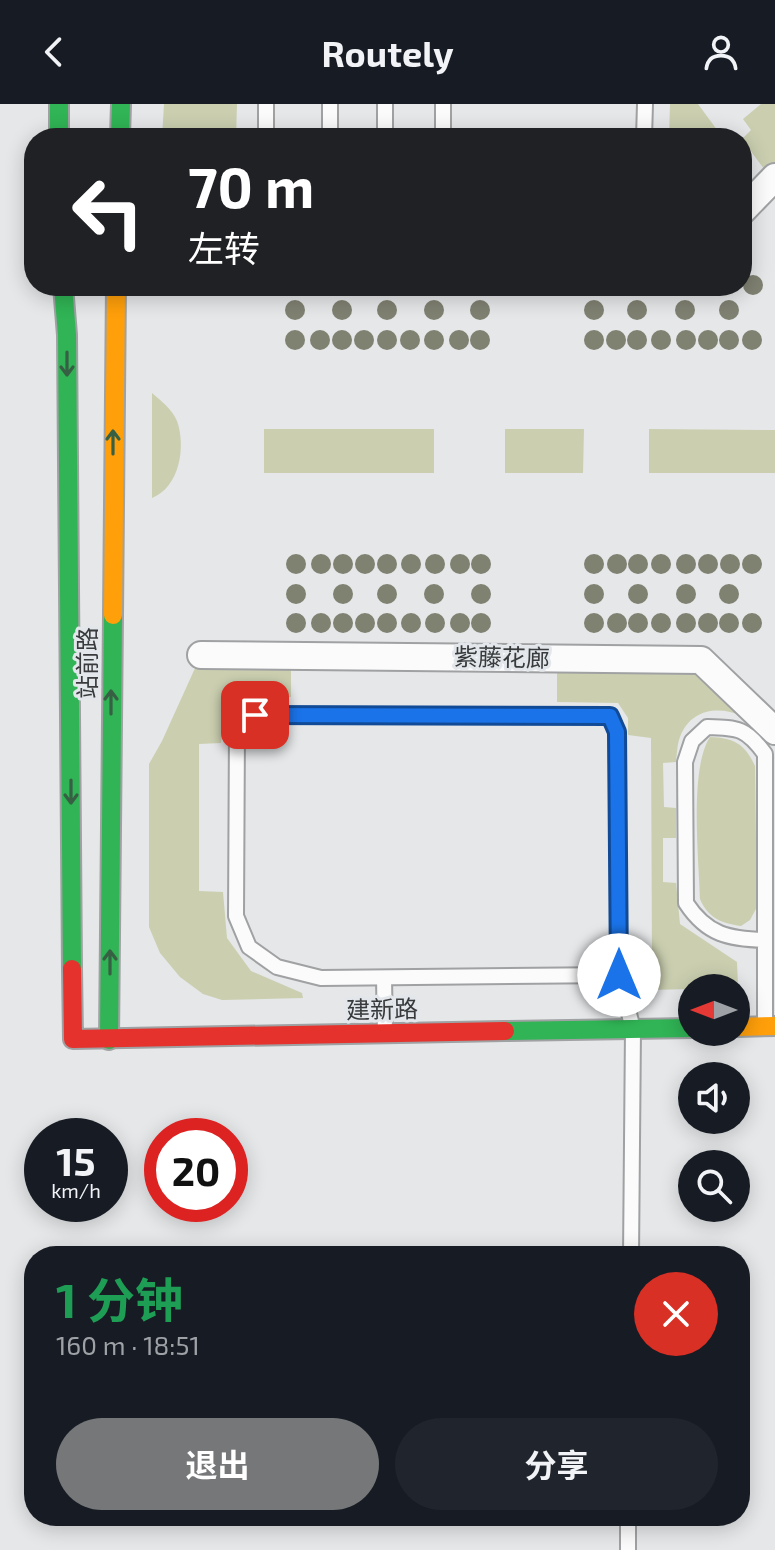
<!DOCTYPE html>
<html lang="zh">
<head>
<meta charset="utf-8">
<style>
	body { margin:0; font-family:"Exo 2","Noto Sans SC",sans-serif; background:#20242c; color:#f1f3f6; height:100vh; display:flex; flex-direction:column; font-size:30px; white-space:nowrap }
	* { box-sizing:border-box; margin:0 }
	p { font-size:26px; color:#9ea1a6 }
	.icon { flex:none; width:44px; height:44px; fill:none; stroke:currentColor; stroke-width:2; stroke-linecap:round; stroke-linejoin:round }
	.map { position:relative; flex:1; overflow:hidden }
	.details { position:absolute; left:24px; top:1142px; width:726px; height:280px; display:flex; flex-direction:column; background:#171b24; border-radius:32px; box-shadow:0 4px 20px #0003 }
	.details>* { flex:none }
	.top-card { position:absolute; left:24px; top:24px; width:728px; height:168px; border-radius:32px; box-shadow:0 4px 20px #0003; background:#202124; color:#fff; overflow:hidden }
	.needle { width:52px; rotate:270deg }
	.buttons { position:absolute; left:678px; top:870px; display:grid; gap:16px }
	.buttons a { display:grid; place-items:center; width:72px; height:72px; border-radius:50%; background:#171b24; box-shadow:0 4px 20px #0003; font-size:40px }
	.speed { position:absolute; left:24px; top:1014px; display:flex; gap:16px; font-size:40px; font-weight:700; text-align:center }
	.speed>* { display:grid; place-content:center; width:104px; height:104px; border-radius:50%; background:#171b24; box-shadow:0 4px 20px #0003; line-height:1 }
	.speed small { font-size:20px; font-weight:400 }
	.speed .limit { border:12px solid #d22; background:#fff; color:#111 }
	.pin { position:absolute; display:grid; place-items:center; width:68px; height:68px; color:#fff; margin:-34px; border-radius:16px; box-shadow:0 4px 12px #0006 }
	.me { position:absolute; width:88px; margin:-44px; rotate:0deg; stroke-linejoin:round; filter:drop-shadow(0 0 6px #0008) }
	.turn { display:flex; align-items:center; gap:28px; height:168px; padding:0 32px; font-size:36px }
	.turn .icon { width:104px; height:104px; stroke-width:2.5 }
	.turn b { display:block; font-size:56px; line-height:68px }
	.round { display:grid; place-items:center; flex:none; width:84px; height:84px; border-radius:42px; background:#20242c }
	.overview { display:flex; align-items:center; justify-content:space-between; height:136px; padding:0 32px }
	h1 { font-size:48px; font-weight:700; line-height:60px; color:#1e9e55 }
	.cta { display:flex; gap:16px; margin-top:auto; padding:16px 32px }
	.cta a { flex:1; height:92px; border-radius:48px; background:#757778; color:#fff; font-size:32px; font-weight:700; line-height:92px; text-align:center }
	.cta a+a { background:#20242c; color:#f1f3f6 }
	header { display:flex; justify-content:space-between; align-items:center; height:104px; padding:0 32px; background:#171b24; font-size:36px; font-weight:700 }
	.map>svg:first-child { display:block }
	.green { fill:#cbcfb0 }
	.lines { fill:none; stroke-linecap:round; stroke-linejoin:round }
	.lane-casing { stroke:#9fa1a2; stroke-width:18 }
	.street-casing { stroke:#9fa1a2; stroke-width:30 }
	.fast-casing { stroke:#9fa1a2; stroke-width:22 }
	.slow-casing { stroke:#9fa1a2; stroke-width:22 }
	.jam-casing { stroke:#9fa1a2; stroke-width:22 }
	.lane { stroke:#fbfbfc; stroke-width:14 }
	.street { stroke:#fbfbfc; stroke-width:26 }
	.fast { stroke:#30b455; stroke-width:18 }
	.slow { stroke:#ff9f0a; stroke-width:18 }
	.jam { stroke:#e5322d; stroke-width:18 }
	.tree { fill:#7f8171 }
	.oneway { stroke:#365f43 }
	.route-casing { stroke:#114b97; stroke-width:20 }
	.route { stroke:#1a73e8; stroke-width:14 }
	.labels { text-anchor:middle; stroke-width:6; stroke-linejoin:round; paint-order:stroke }
	.street-label { font-size:24px; fill:#383a3b; stroke:#e3e7eb }
</style>
</head>
<body>
<header><svg class="icon" aria-label="back" viewBox="0 0 24 24"><path d="M15 5l-7 7 7 7"/></svg>Routely<svg class="icon" aria-label="person" viewBox="0 0 24 24"><circle cx="12" cy="8" r="4"/><path d="M4 21q1-7 8-7t8 7"/></svg></header>
<div class="map">
<svg width="775" height="1446" viewBox="0 0 775 1446">
	<rect width="100%" height="100%" fill="#e5e7e9"/>
	<g class="green">
		<polygon points="164,0 237,0 236,34 162,34"/>
		<polygon points="670,0 698,0 723,34 669,34"/>
		<polygon points="761,0 775,0 775,72 772,76 742,35 751,26 743,15"/>
		<path d="M152,289C161,297 172,305 177,317C186,342 180,383 152,394Z"/>
		<rect x="264" y="325" width="170" height="44"/>
		<polygon points="505,325 584,325 583,369 505,369"/>
		<polygon points="649,325 775,326 775,369 649,369"/>
		<polygon points="201,551 291,552 291,593 243,594 225,612 221,639 199,640 199,787 223,788 227,834 251,867 302,889 303,894 222,896 203,890 180,873 160,849 149,823 149,660 162,637"/>
		<path d="M557,555L701,556L775,627V641C757,607 697,588 680,633C677,641 677,650 676,658L663,659L664,703L676,704V734H663V778L676,779L680,820L737,858L738,881L735,884L649,886L628,882L627,861L652,860L651,634L628,631V614L618,599L557,598Z"/>
		<path d="M710,633C734,634 745,640 755,662L757,803L750,816L741,822C721,819 708,814 700,795C699,755 689,665 710,633Z"/>
	</g>
	<g class="lines">
		<g class="lane-casing">
			<g id="lane">
				<polyline points="266,0 266,34"/>
				<polyline points="330,0 330,34"/>
				<polyline points="385,0 385,34"/>
				<polyline points="443,0 443,34"/>
				<polyline points="644,34 645,0"/>
				<path d="M765,836C729,835 707,831 686,799L685,658L692,637L707,623C739,624 746,624 765,650V922"/>
				<polyline points="619,871 321,874 277,863 249,843 236,812 237,623 255,611 610,612 617,628 619,871 633,925 631,1152"/>
				<polyline points="384,874 385,930"/>
				<polyline points="628,1446 628,1412"/>
			</g>
		</g>
		<g class="street-casing">
			<g id="street">
				<polyline points="742,107 775,73"/>
				<polyline points="201,551 701,556 775,627"/>
			</g>
		</g>
		<g class="fast-casing">
			<g id="fast">
				<polyline points="59,0 59,34"/>
				<polyline points="120,34 121,0"/>
				<polyline points="63,182 67,231 72,865"/>
				<polyline points="505,927 692,924"/>
				<polyline points="109,936 113,511"/>
			</g>
		</g>
		<g class="slow-casing">
			<g id="slow">
				<polyline points="113,511 116,182"/>
				<polyline points="736,923 775,922"/>
			</g>
		</g>
		<g class="jam-casing">
			<polyline id="jam" points="72,865 73,935 505,927"/>
		</g>
		<use href="#lane" class="lane"/>
		<use href="#street" class="street"/>
		<use href="#fast" class="fast"/>
		<use href="#slow" class="slow"/>
		<use href="#jam" class="jam"/>
	</g>
	<g class="tree">
		<circle cx="753" cy="181" r="10"/>
		<circle cx="295" cy="206" r="10"/>
		<circle cx="342" cy="206" r="10"/>
		<circle cx="387" cy="206" r="10"/>
		<circle cx="434" cy="206" r="10"/>
		<circle cx="480" cy="206" r="10"/>
		<circle cx="594" cy="206" r="10"/>
		<circle cx="637" cy="206" r="10"/>
		<circle cx="685" cy="206" r="10"/>
		<circle cx="729" cy="206" r="10"/>
		<circle cx="295" cy="236" r="10"/>
		<circle cx="320" cy="236" r="10"/>
		<circle cx="342" cy="236" r="10"/>
		<circle cx="364" cy="236" r="10"/>
		<circle cx="387" cy="236" r="10"/>
		<circle cx="410" cy="236" r="10"/>
		<circle cx="434" cy="236" r="10"/>
		<circle cx="459" cy="236" r="10"/>
		<circle cx="480" cy="236" r="10"/>
		<circle cx="594" cy="236" r="10"/>
		<circle cx="616" cy="236" r="10"/>
		<circle cx="637" cy="236" r="10"/>
		<circle cx="661" cy="236" r="10"/>
		<circle cx="686" cy="236" r="10"/>
		<circle cx="708" cy="236" r="10"/>
		<circle cx="729" cy="236" r="10"/>
		<circle cx="752" cy="236" r="10"/>
		<circle cx="296" cy="460" r="10"/>
		<circle cx="321" cy="460" r="10"/>
		<circle cx="343" cy="460" r="10"/>
		<circle cx="365" cy="460" r="10"/>
		<circle cx="387" cy="460" r="10"/>
		<circle cx="411" cy="460" r="10"/>
		<circle cx="435" cy="460" r="10"/>
		<circle cx="460" cy="460" r="10"/>
		<circle cx="481" cy="460" r="10"/>
		<circle cx="594" cy="460" r="10"/>
		<circle cx="617" cy="460" r="10"/>
		<circle cx="638" cy="460" r="10"/>
		<circle cx="661" cy="460" r="10"/>
		<circle cx="686" cy="460" r="10"/>
		<circle cx="708" cy="460" r="10"/>
		<circle cx="730" cy="460" r="10"/>
		<circle cx="752" cy="460" r="10"/>
		<circle cx="296" cy="490" r="10"/>
		<circle cx="343" cy="490" r="10"/>
		<circle cx="387" cy="490" r="10"/>
		<circle cx="434" cy="490" r="10"/>
		<circle cx="481" cy="490" r="10"/>
		<circle cx="594" cy="490" r="10"/>
		<circle cx="638" cy="490" r="10"/>
		<circle cx="686" cy="490" r="10"/>
		<circle cx="729" cy="490" r="10"/>
		<circle cx="296" cy="519" r="10"/>
		<circle cx="321" cy="519" r="10"/>
		<circle cx="343" cy="519" r="10"/>
		<circle cx="365" cy="519" r="10"/>
		<circle cx="387" cy="519" r="10"/>
		<circle cx="411" cy="519" r="10"/>
		<circle cx="435" cy="519" r="10"/>
		<circle cx="460" cy="519" r="10"/>
		<circle cx="481" cy="519" r="10"/>
		<circle cx="594" cy="519" r="10"/>
		<circle cx="617" cy="519" r="10"/>
		<circle cx="638" cy="519" r="10"/>
		<circle cx="661" cy="519" r="10"/>
		<circle cx="686" cy="519" r="10"/>
		<circle cx="708" cy="519" r="10"/>
		<circle cx="729" cy="519" r="10"/>
		<circle cx="752" cy="519" r="10"/>
	</g>
	<defs><path id="oneway-shaft" d="M-6 0H5M1.5-3L5.5 0L1.5 3" fill="none" stroke-width="1.6" stroke-linecap="round" stroke-linejoin="round" transform="scale(2)"/></defs>
	<g class="oneway">
		<use href="#oneway-shaft" transform="translate(67 260) rotate(90)"/>
		<use href="#oneway-shaft" transform="translate(113 338) rotate(-90)"/>
		<use href="#oneway-shaft" transform="translate(111 598) rotate(-90)"/>
		<use href="#oneway-shaft" transform="translate(71 688) rotate(90)"/>
		<use href="#oneway-shaft" transform="translate(110 858) rotate(-90)"/>
	</g>
	<g class="lines">
		<g class="route-casing">
			<polyline id="route" points="255,611 610,612 617,628 619,871"/>
		</g>
		<use href="#route" class="route"/>
	</g>
	<g class="labels">
		<g class="street-label">
			<text transform="translate(502 554) rotate(1)" y="8">紫藤花廊</text>
			<text transform="translate(88 559) rotate(-90)" y="8">站前路</text>
			<text transform="translate(382 906) rotate(-1)" y="8">建新路</text>
		</g>
	</g>
</svg>
<div class="buttons">
<a><svg class="needle" viewBox="-14 -14 28 28"><path d="M0-13l5 13h-10z" fill="#e53935"/><path d="M0 13l5-13h-10z" fill="#9ea1a6"/></svg></a>
<a><svg class="icon" aria-label="sound" viewBox="0 0 24 24"><path d="M4 9h4l5-4v14l-5-4H4zM17 9q2 3 0 6"/></svg></a>
<a><svg class="icon" aria-label="search" viewBox="0 0 24 24"><circle cx="10" cy="10" r="6"/><path d="M15 15l6 6"/></svg></a>
</div>
<div class="speed"><div>15<small>km/h</small></div><div class="limit">20</div></div>
<div class="pin" style="left:255px;top:611px;background:#d93025"><svg class="icon" aria-label="arrive" viewBox="0 0 24 24"><path d="M6 21V4h12l-3 4 3 4H6"/></svg></div>
<svg class="me" style="left:619px;top:871px" viewBox="-20 -20 40 40"><circle r="19" fill="#fff"/><path d="M0-13L10 11 0 6-10 11z" fill="#1a73e8"/></svg>
<div class="top-card">
<div class="turn"><svg class="icon" aria-label="left" viewBox="0 0 24 24"><path d="M17 20v-9H6M10 6l-5 5 5 5"/></svg><div><b>70 m</b>左转</div></div>
</div>
<section class="details">
<div class="overview"><div><h1>1 分钟</h1><p>160 m · 18:51</p></div><a class="round" style="background:#d93025;color:#fff"><svg class="icon" aria-label="close" viewBox="0 0 24 24"><path d="M6 6l12 12M18 6L6 18"/></svg></a></div>
<div class="cta"><a>退出</a><a>分享</a></div>
</section>
</div>
</body>
</html>
